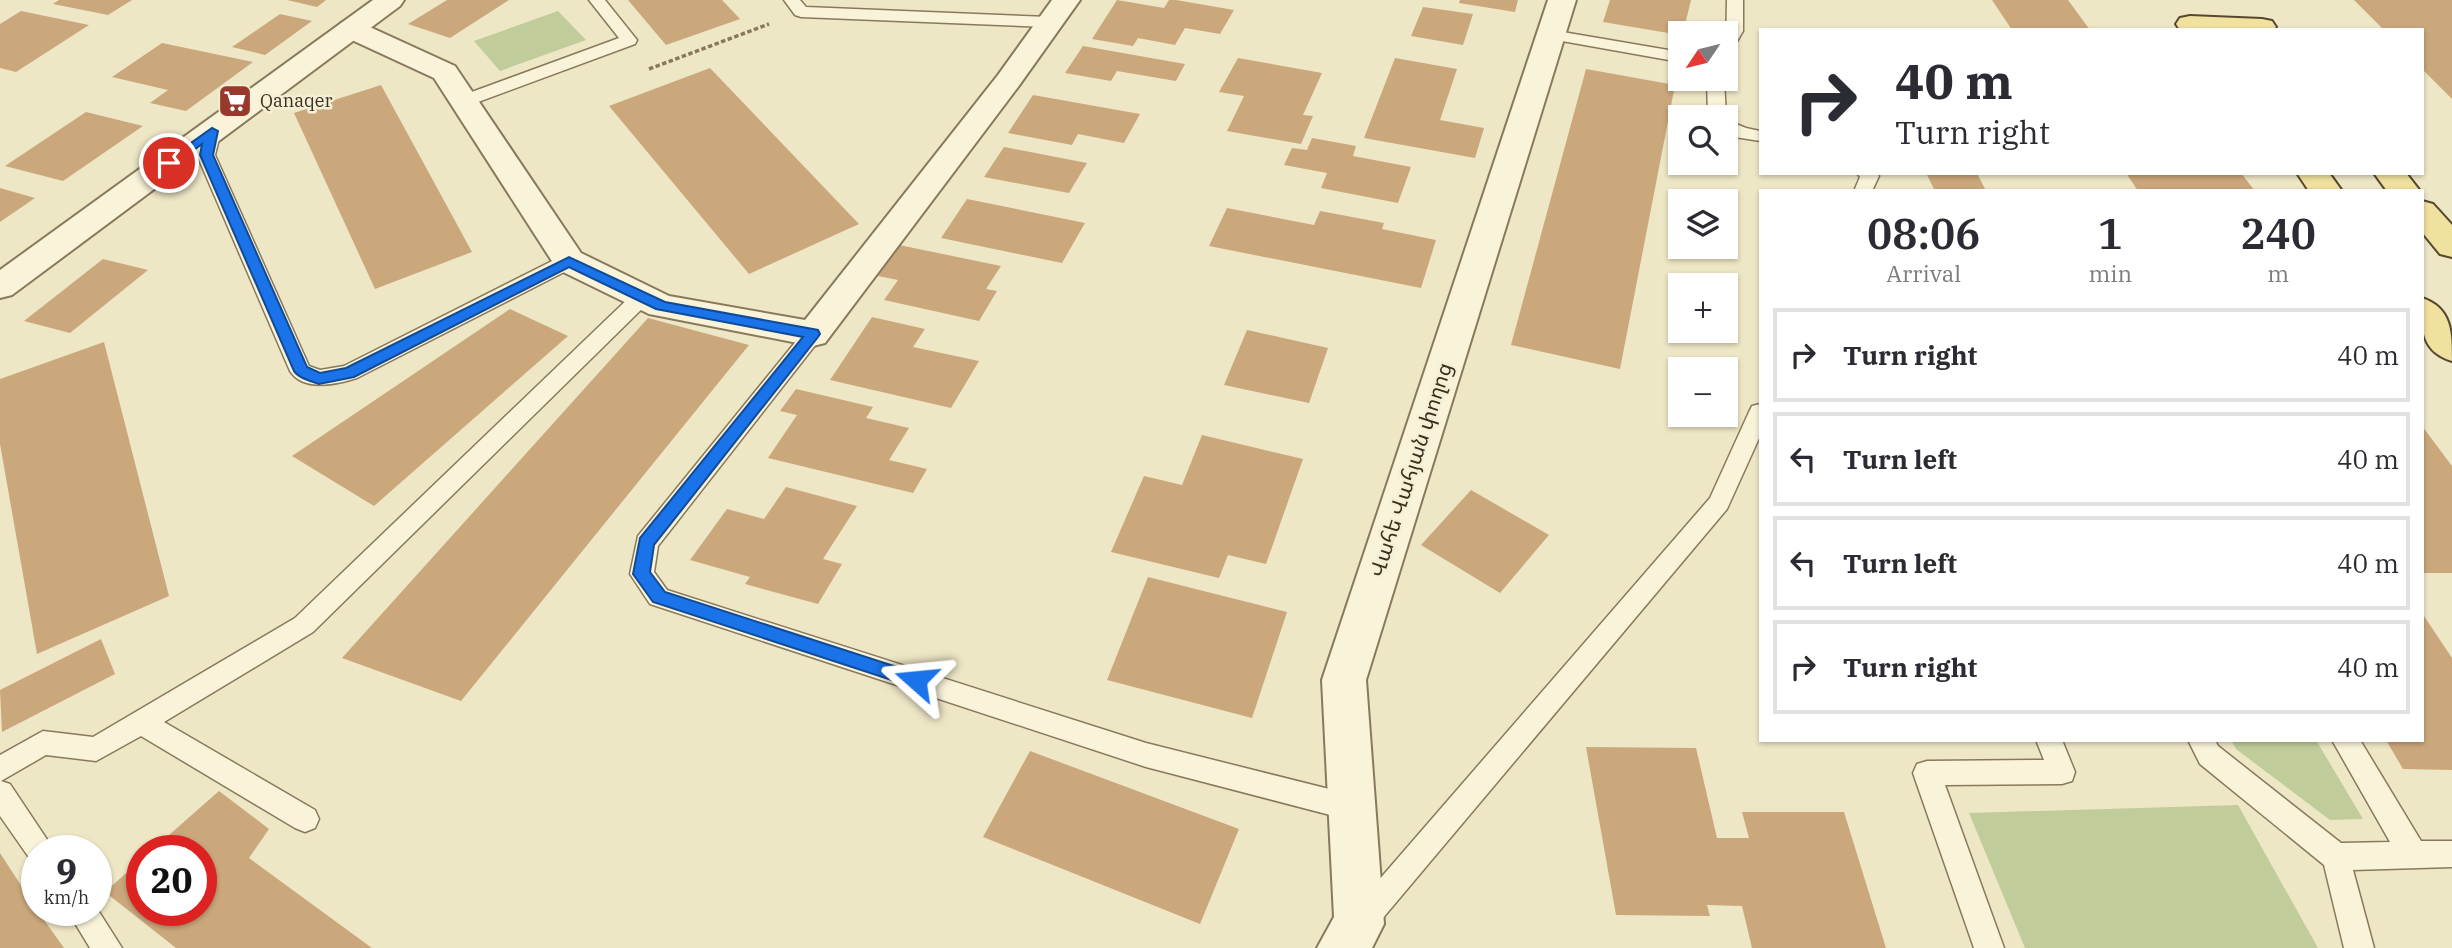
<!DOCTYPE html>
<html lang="en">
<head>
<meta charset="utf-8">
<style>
	body { margin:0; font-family:"IBM Plex Serif","Noto Sans Armenian",serif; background:#f2f2f3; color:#2b2b33; height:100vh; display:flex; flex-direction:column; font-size:26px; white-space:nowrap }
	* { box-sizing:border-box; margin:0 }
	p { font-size:23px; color:#7c7c81 }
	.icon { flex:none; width:38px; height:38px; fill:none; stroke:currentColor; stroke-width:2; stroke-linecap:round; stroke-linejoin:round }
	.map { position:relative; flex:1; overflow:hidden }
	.panel { position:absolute; left:1759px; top:189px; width:665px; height:553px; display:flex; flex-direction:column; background:#fff; border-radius:0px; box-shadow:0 2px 5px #0004 }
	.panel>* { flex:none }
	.guide { position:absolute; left:1759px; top:28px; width:665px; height:147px; border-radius:0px; box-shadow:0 2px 5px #0004; background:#fff; color:#2b2b33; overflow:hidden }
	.needle { width:46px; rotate:235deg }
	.tools { position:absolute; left:1668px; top:21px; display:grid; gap:14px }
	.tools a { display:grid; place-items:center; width:70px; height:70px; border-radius:0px; background:#fff; box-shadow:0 2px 5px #0004; font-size:35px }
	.speed { position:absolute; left:21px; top:835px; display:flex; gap:14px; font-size:35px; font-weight:700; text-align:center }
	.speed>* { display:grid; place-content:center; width:91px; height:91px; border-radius:50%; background:#fff; box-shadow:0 2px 5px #0004; line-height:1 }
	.speed small { font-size:18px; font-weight:400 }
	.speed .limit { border:10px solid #d22; background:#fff; color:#111 }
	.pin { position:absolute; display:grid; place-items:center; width:60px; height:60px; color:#fff; margin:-30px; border:4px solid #fff; border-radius:50%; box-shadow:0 2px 7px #0007 }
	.me { position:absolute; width:77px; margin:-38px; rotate:288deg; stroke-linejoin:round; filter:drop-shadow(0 0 5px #0008) }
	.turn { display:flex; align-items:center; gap:24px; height:147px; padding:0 21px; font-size:32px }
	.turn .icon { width:91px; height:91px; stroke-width:2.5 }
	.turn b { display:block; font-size:49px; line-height:60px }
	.eta { display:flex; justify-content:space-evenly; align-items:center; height:119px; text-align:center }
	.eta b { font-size:42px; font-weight:600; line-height:49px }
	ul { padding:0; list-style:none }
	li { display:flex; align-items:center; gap:21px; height:94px; margin:0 14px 10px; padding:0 7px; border:4px solid #e1e1e2; border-radius:0px }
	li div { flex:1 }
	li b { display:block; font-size:26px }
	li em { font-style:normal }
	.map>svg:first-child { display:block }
	.green { fill:#c0cc99 }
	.building { fill:#cba77c }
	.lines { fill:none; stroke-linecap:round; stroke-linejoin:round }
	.service-casing { stroke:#89795c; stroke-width:3 }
	.minor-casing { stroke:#89795c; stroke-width:4 }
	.tertiary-casing { stroke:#89795c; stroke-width:4 }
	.primary-casing { stroke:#574730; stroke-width:4 }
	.path { stroke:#89795c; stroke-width:3.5; stroke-dasharray:4.5 2.5; stroke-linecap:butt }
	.service { fill:#f8f3d9; fill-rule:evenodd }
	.minor { fill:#f8f3d9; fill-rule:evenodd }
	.tertiary { fill:#f8f3d9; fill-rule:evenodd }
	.primary { fill:#f0e19e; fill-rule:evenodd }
	.route { fill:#1a73e8; stroke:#114b97; stroke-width:2 }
	.labels { text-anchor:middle; stroke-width:5; stroke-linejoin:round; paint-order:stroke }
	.far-poi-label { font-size:18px; fill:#392f1f; stroke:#f5f0d5; text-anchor:start }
	.street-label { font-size:21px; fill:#392f1f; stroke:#f5f0d5 }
</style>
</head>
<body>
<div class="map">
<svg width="2452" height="948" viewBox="0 0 2452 948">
	<rect width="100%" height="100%" fill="#eee7c6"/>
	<g class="green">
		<polygon points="558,11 586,40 500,71 474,41"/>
		<polygon points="2231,740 2316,740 2363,819 2330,820 2236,749"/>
		<polygon points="2238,805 2318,948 2025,948 1969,813"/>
	</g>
	<g class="building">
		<polygon points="59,0 132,0 108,15 53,4"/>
		<polygon points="287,0 326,0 317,7"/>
		<polygon points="447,0 509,0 450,38 408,24"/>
		<polygon points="628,0 722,0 740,19 666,45"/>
		<polygon points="1117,0 1164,8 1169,0 1176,0 1234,10 1220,34 1185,28 1175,45 1138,38 1133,46 1092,39"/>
		<polygon points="1460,0 1518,0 1515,12 1459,3"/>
		<polygon points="1610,0 1691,0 1683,33 1680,35 1603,22"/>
		<polygon points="1992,0 2068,0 2090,30 2012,30"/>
		<polygon points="2354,0 2452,0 2452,99 2422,69 2422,30 2384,30"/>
		<polygon points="1423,7 1473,14 1463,45 1411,36"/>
		<polygon points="21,11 89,25 16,72 0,68 0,24"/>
		<polygon points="280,14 312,21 265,55 232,47"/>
		<polygon points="162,43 253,62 186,111 150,103 168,90 112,77"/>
		<polygon points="1083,46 1185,64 1176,81 1117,71 1111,81 1065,73"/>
		<polygon points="1238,58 1322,73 1303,115 1313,116 1301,144 1227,131 1244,96 1219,92"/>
		<polygon points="1395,58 1457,69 1440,120 1484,128 1475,158 1364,138"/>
		<polygon points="710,68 859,224 749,274 609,106"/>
		<polygon points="1586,69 1675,85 1620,369 1511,345"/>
		<polygon points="381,85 472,252 375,289 294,113"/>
		<polygon points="1033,95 1140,114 1124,143 1078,134 1072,145 1008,133"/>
		<polygon points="86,112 143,126 63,181 5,166"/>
		<polygon points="1312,138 1356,146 1353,156 1411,167 1398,203 1321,188 1327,173 1284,165 1292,148 1307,150"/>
		<polygon points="1004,147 1087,163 1069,193 984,177"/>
		<polygon points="1926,173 1977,173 1986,191 1935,191"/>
		<polygon points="2126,173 2241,173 2255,191 2138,191"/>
		<polygon points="0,188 35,198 0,222"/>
		<polygon points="967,199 1085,223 1062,263 941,238"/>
		<polygon points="1227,208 1314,225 1320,211 1384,223 1382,229 1436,240 1421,288 1209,246"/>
		<polygon points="899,245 1001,266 986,289 997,291 979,321 884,300 898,280 878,276"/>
		<polygon points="103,259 148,270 70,333 24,321"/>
		<polygon points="510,309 568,336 374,506 292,456"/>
		<polygon points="872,317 925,329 913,347 979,361 951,408 830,380"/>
		<polygon points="648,318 749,345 461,701 342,658"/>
		<polygon points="1247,330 1328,348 1309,403 1224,385"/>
		<polygon points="104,342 169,596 37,654 0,444 0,379"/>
		<polygon points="796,389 873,407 866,418 909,428 889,460 927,469 913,493 768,458 797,415 780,411"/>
		<polygon points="2422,426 2452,466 2452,573 2422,573"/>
		<polygon points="1202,435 1303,459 1266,564 1228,555 1219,578 1111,552 1144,476 1182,485"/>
		<polygon points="786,487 857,506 823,559 842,564 818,604 745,584 750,577 690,560 727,509 764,519"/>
		<polygon points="1471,490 1549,535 1500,593 1421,545"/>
		<polygon points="1148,577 1287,612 1252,718 1107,680"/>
		<polygon points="2422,613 2452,658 2452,770 2403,769 2386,740 2422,740"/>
		<polygon points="101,639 115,674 2,732 0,690"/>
		<polygon points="1586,747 1696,748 1717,838 1749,838 1742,812 1844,812 1886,948 1752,948 1742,906 1707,905 1710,916 1616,915"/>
		<polygon points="1030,751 1239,829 1200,924 983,837"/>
		<polygon points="219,791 269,829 249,858 372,948 176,948 105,892 142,859 142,910 201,910 201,850 152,850"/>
		<polygon points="0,853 37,910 64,948 0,948"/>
	</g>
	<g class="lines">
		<g class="service-casing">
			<g id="service">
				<polygon points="589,0 605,0 637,40 635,44 470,105 458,105 455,101 458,97 619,38"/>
				<polygon points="784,0 800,0 806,7 1049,17 1057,22 1049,27 801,17 795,15"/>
				<polygon points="1727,0 1743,0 1743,31 1732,50 1726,51"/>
				<polygon points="1551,30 1680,52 1680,62 1545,38 1543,35"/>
				<polygon points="1707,79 1724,79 1726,117 1708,117"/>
				<polygon points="1726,120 1746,128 1760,131 1760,141 1735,137 1726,132"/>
				<path d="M212,126L221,131L215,155L309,366L320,370L344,366L562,256H576L579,261L576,266L357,378C338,384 303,392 290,371L197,155L203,131Z"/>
				<polygon points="1857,173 1877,173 1879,176 1872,191 1854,191 1860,177"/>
				<polygon points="642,290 649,292 652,297 649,302 313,632 164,722 315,810 319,819 315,828 305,832 295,828 141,736 96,761 46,755 1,781 10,784 54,850 37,850 37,862 30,859 0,816 0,755 43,731 93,737 295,618 635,292"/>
				<polygon points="813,327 820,329 823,334 820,339 658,546 654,572 667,590 1146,743 1353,795 1363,799 1367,808 1363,817 1353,821 1146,767 650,604 630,574 638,536 806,329"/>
				<polygon points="1760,404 1760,436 1727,509 1372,931 1362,935 1352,931 1347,921 1352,911 1710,498 1749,412 1752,406"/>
				<polygon points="2036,740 2062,740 2075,772 2072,781 2062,784 1945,785 2004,948 1974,948 1913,773 1917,764 1927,761 2044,760"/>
				<polygon points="2188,740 2215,740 2218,746 2341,843 2390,842 2332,740 2360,740 2421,841 2452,841 2452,867 2353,870 2374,948 2344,948 2324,865 2200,764"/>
				<polygon points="96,907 122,948 90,948 67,910 96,910"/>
			</g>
		</g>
		<g class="minor-casing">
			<g id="minor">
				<polygon points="1052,0 1080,0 1018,87 825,343 813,346 649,314 557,269 434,78 341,35 337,29 341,23 351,21 361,23 455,66 581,253 669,296 805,320 998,75"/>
				<polygon points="1548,0 1576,0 1366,680 1384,924 1372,948 1317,948 1334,917 1322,680"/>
			</g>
		</g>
		<g class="tertiary-casing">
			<polygon id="tertiary" points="373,0 404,0 400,6 12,295 0,298 0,270"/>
		</g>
		<g class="primary-casing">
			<g id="primary">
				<polygon points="2190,16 2262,19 2272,21 2276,27 2274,30 2180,30 2176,24 2180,18"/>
				<polygon points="2297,173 2329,173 2342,191 2309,191"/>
				<polygon points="2374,173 2406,173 2420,191 2387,191"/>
				<polygon points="2422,201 2433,204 2452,225 2452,257 2440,254 2422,232"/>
				<path d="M2422,298C2452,308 2452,332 2452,361C2419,351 2422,326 2422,298Z"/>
			</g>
		</g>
		<polyline class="path" points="649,69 769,24"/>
		<use href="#service" class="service"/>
		<use href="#minor" class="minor"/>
		<use href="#tertiary" class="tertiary"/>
		<use href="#primary" class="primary"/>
	</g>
	<path class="route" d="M212,128L218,131L213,155L307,367L320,373L346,368L569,257L665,302L818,330L820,334L818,337L654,545L650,572L665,592L922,675L925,680L922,686L916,688L653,602L633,574L640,538L803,337L656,309L569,267L354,377L319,384C311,381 298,378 294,371L200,155L202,144L174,165H165L163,163Z"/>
	<defs>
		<g id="supermarket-square" transform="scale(1.75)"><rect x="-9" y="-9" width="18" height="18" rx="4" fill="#97392c" stroke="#f5f0d5"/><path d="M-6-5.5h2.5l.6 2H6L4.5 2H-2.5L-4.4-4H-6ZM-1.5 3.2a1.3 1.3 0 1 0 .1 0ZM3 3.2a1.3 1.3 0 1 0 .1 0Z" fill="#fff"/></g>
	</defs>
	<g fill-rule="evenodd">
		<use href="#supermarket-square" x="235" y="101"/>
	</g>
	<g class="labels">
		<g class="far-poi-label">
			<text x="260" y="107">Qanaqer</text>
		</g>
		<g class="street-label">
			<text transform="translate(1411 470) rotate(-72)" y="7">Վահե Վահյան փողոց</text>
		</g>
	</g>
</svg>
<div class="tools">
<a><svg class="needle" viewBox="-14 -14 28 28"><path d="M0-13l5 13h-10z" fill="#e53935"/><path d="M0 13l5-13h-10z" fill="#7c7c81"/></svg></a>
<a><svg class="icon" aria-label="search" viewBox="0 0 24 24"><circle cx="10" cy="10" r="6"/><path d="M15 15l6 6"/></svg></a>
<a><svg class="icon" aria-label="layers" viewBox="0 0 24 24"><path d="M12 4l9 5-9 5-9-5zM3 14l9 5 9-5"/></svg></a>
<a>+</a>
<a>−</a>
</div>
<div class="speed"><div>9<small>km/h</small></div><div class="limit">20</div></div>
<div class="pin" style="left:169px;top:163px;background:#d93025"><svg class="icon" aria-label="arrive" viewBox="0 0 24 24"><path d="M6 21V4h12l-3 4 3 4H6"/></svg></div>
<svg class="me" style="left:916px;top:680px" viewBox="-20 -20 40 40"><path d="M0-17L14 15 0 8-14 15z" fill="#1a73e8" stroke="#fff" stroke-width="4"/></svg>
<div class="guide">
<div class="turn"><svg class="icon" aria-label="right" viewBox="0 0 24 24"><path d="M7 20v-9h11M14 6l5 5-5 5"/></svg><div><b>40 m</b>Turn right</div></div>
</div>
<section class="panel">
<div class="eta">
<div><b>08:06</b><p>Arrival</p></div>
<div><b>1</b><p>min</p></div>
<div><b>240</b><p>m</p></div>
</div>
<ul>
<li><svg class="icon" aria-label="right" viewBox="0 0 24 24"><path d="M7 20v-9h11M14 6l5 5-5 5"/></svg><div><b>Turn right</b></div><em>40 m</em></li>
<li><svg class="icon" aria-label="left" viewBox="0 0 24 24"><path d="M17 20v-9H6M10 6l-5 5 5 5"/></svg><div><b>Turn left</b></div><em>40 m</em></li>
<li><svg class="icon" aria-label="left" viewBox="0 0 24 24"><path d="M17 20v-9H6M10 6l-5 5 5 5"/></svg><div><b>Turn left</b></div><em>40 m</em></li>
<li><svg class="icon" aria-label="right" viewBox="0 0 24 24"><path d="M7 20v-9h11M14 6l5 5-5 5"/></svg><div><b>Turn right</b></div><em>40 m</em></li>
</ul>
</section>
</div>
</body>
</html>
